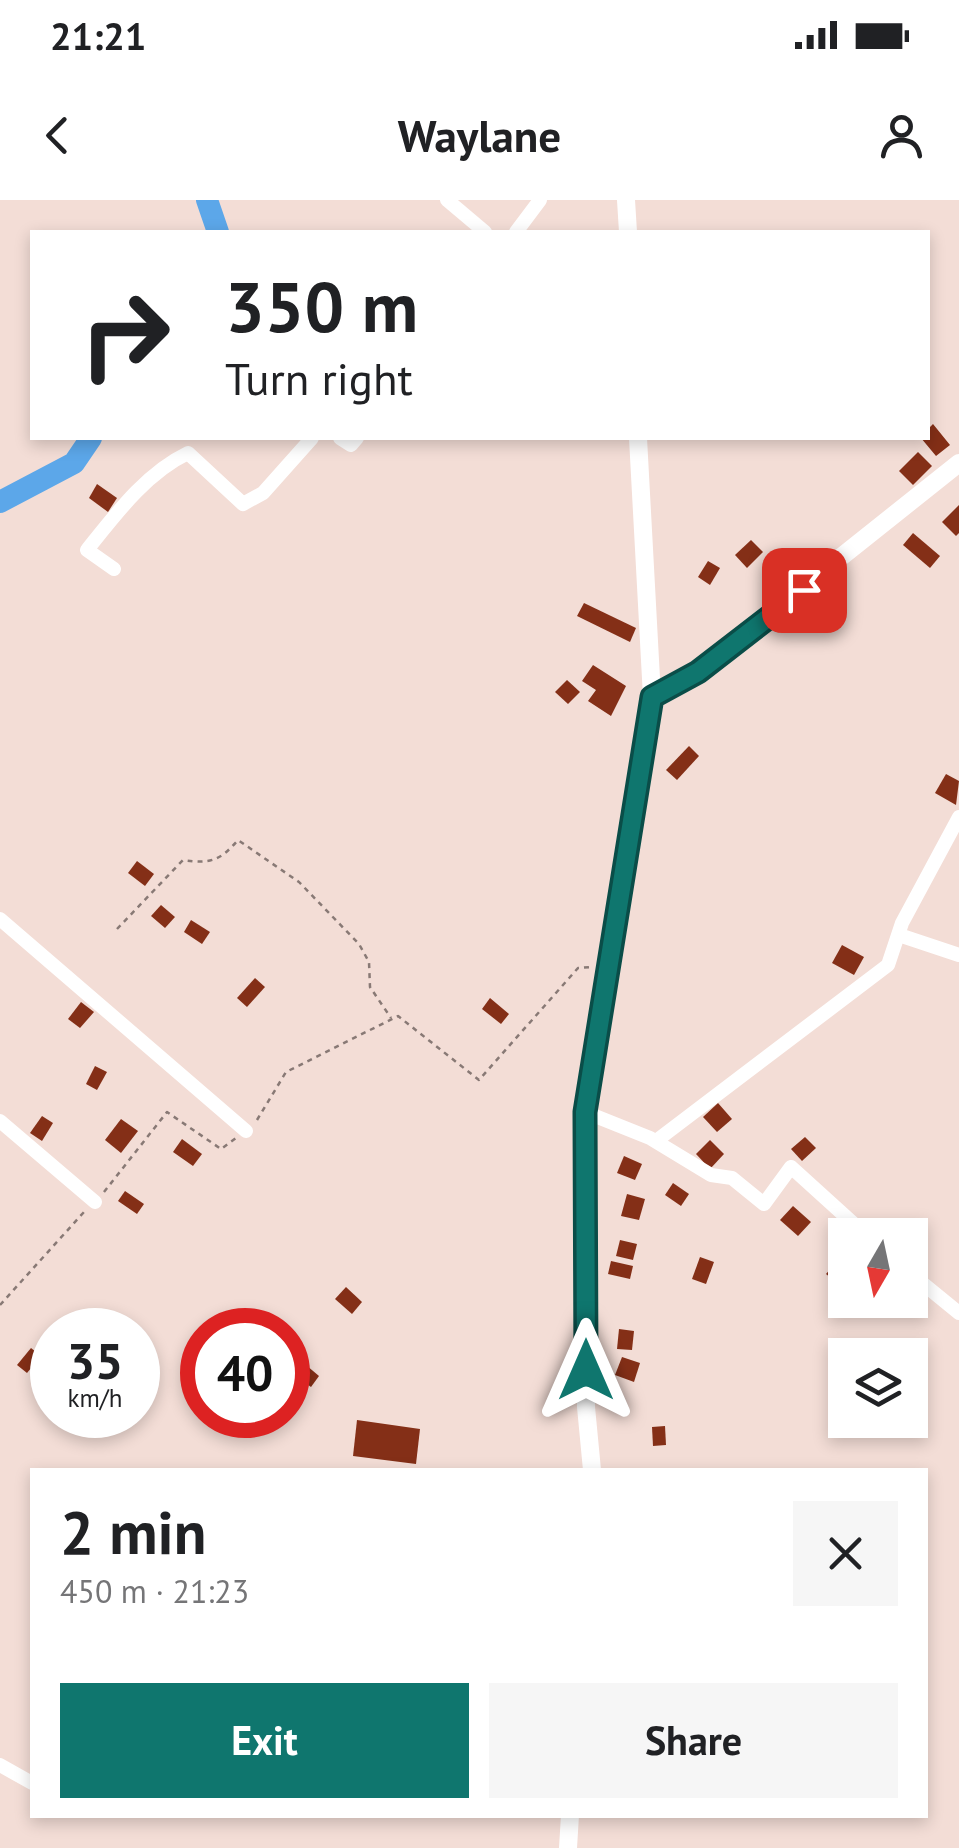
<!DOCTYPE html>
<html lang="en">
<head>
<meta charset="utf-8">
<style>
	body { margin:0; font-family:"PT Sans",sans-serif; background:#f6f6f6; color:#202124; height:100vh; display:flex; flex-direction:column; font-size:38px; white-space:nowrap }
	* { box-sizing:border-box; margin:0 }
	p { font-size:32px; color:#757577 }
	.icon { flex:none; width:55px; height:55px; fill:none; stroke:currentColor; stroke-width:2; stroke-linecap:round; stroke-linejoin:round }
	.map { position:relative; flex:1; overflow:hidden }
	.details { position:absolute; left:30px; top:1268px; width:898px; height:350px; display:flex; flex-direction:column; background:#fff; border-radius:0px; box-shadow:0 5px 15px #0003 }
	.details>* { flex:none }
	.banner { position:absolute; left:30px; top:30px; width:900px; height:210px; border-radius:0px; box-shadow:0 5px 15px #0003; background:#fff; color:#202124; overflow:hidden }
	.needle { width:65px; rotate:189deg }
	.buttons { position:absolute; left:828px; top:1018px; display:grid; gap:20px }
	.buttons a { display:grid; place-items:center; width:100px; height:100px; border-radius:0px; background:#fff; box-shadow:0 5px 15px #0003; font-size:50px }
	.speed { position:absolute; left:30px; top:1108px; display:flex; gap:20px; font-size:50px; font-weight:700; text-align:center }
	.speed>* { display:grid; place-content:center; width:130px; height:130px; border-radius:50%; background:#fff; box-shadow:0 5px 15px #0003; line-height:1 }
	.speed small { font-size:25px; font-weight:400 }
	.speed .limit { border:15px solid #d22; background:#fff; color:#111 }
	.pin { position:absolute; display:grid; place-items:center; width:85px; height:85px; color:#fff; margin:-42px; border-radius:20px; box-shadow:0 5px 15px #0006 }
	.me { position:absolute; width:110px; margin:-55px; rotate:0deg; stroke-linejoin:round; filter:drop-shadow(0 0 8px #0008) }
	.turn { display:flex; align-items:center; gap:35px; height:210px; padding:0 30px; font-size:45px }
	.turn .icon { width:130px; height:130px; stroke-width:2.5 }
	.turn b { display:block; font-size:70px; line-height:85px }
	.round { display:grid; place-items:center; flex:none; width:105px; height:105px; border-radius:0px; background:#f6f6f6 }
	.overview { display:flex; align-items:center; justify-content:space-between; height:170px; padding:0 30px }
	h1 { font-size:60px; font-weight:800; line-height:75px }
	.button { display:flex; gap:20px; margin-top:auto; padding:20px 30px }
	.button a { flex:1; height:115px; border-radius:0px; background:#0f766e; color:#fff; font-size:40px; font-weight:800; line-height:115px; text-align:center }
	.button a+a { background:#f6f6f6; color:#202124 }
	.status { display:flex; justify-content:space-between; align-items:center; height:70px; padding:0 50px; background:#fff; direction:ltr }
	.status svg { height:28px; fill:currentColor }
	header { display:flex; justify-content:space-between; align-items:center; height:130px; padding:0 30px; background:#fff; font-size:45px; font-weight:800 }
	.map>svg:first-child { display:block }
	.lines { fill:none; stroke-linecap:round; stroke-linejoin:round }
	.river { stroke:#5ca7e9; stroke-width:22 }
	.building { fill:#842f17 }
	.path { stroke:#887975; stroke-width:2.5; stroke-dasharray:5 5; stroke-linecap:butt }
	.minor { stroke:#fff; stroke-width:14 }
	.tertiary { stroke:#fff; stroke-width:18 }
	.route-casing { stroke:#0a4d48; stroke-width:25 }
	.route { stroke:#0f766e; stroke-width:18 }
</style>
</head>
<body>
<div class="status"><b>21:21</b><svg viewBox="0 0 49 12"><path d="M0 12V9h3v3zM5 12V6h3v6zM10 12V3h3v9zM15 12V0h3v12zM26 1h20v11H26zM47 4h2v5h-2z"/></svg></div>
<header><svg class="icon" aria-label="back" viewBox="0 0 24 24"><path d="M15 5l-7 7 7 7"/></svg>Waylane<svg class="icon" aria-label="person" viewBox="0 0 24 24"><circle cx="12" cy="8" r="4"/><path d="M4 21q1-7 8-7t8 7"/></svg></header>
<div class="map">
<svg width="959" height="1648" viewBox="0 0 959 1648">
	<rect width="100%" height="100%" fill="#f3ddd6"/>
	<g class="lines">
		<g class="river">
			<polyline points="207,0 218,32"/>
			<polyline points="0,302 74,263 91,238"/>
		</g>
	</g>
	<g class="building">
		<polygon points="933,224 950,245 936,256 921,238 928,238 928,229"/>
		<polygon points="918,252 932,266 913,285 899,271"/>
		<polygon points="97,284 117,298 108,312 89,298"/>
		<polygon points="959,305 959,333 956,336 942,322"/>
		<polygon points="913,333 940,356 930,368 903,345"/>
		<polygon points="751,340 763,352 747,368 735,355"/>
		<polygon points="708,361 720,368 710,385 698,377"/>
		<polygon points="584,403 636,428 630,442 577,416"/>
		<polygon points="593,465 626,486 611,516 588,501 596,490 582,481"/>
		<polygon points="567,480 580,492 568,504 555,492"/>
		<polygon points="689,546 699,556 677,580 666,570"/>
		<polygon points="946,574 959,581 956,605 935,593"/>
		<polygon points="137,661 154,674 145,686 128,673"/>
		<polygon points="161,705 175,717 165,728 151,716"/>
		<polygon points="191,720 210,732 202,744 184,732"/>
		<polygon points="842,745 864,757 854,775 832,763"/>
		<polygon points="255,778 265,787 247,807 237,798"/>
		<polygon points="490,798 509,814 501,824 482,809"/>
		<polygon points="81,802 94,812 80,828 68,819"/>
		<polygon points="95,866 107,872 97,890 86,884"/>
		<polygon points="718,903 732,919 717,932 703,917"/>
		<polygon points="42,916 53,923 42,941 30,933"/>
		<polygon points="121,919 138,931 121,953 105,940"/>
		<polygon points="805,937 816,948 802,961 791,949"/>
		<polygon points="182,939 202,954 193,966 173,952"/>
		<polygon points="710,940 724,954 710,969 696,954"/>
		<polygon points="624,956 642,964 635,980 617,973"/>
		<polygon points="673,983 689,994 681,1006 665,995"/>
		<polygon points="125,991 144,1004 137,1014 118,1001"/>
		<polygon points="627,994 645,999 639,1020 621,1016"/>
		<polygon points="793,1006 811,1022 798,1036 780,1020"/>
		<polygon points="620,1040 637,1044 633,1060 616,1056"/>
		<polygon points="700,1057 714,1062 706,1084 692,1079"/>
		<polygon points="841,1057 845,1061 841,1086 826,1074"/>
		<polygon points="611,1061 633,1066 630,1079 608,1074"/>
		<polygon points="346,1087 362,1102 352,1114 335,1099"/>
		<polygon points="619,1129 634,1131 632,1150 617,1149"/>
		<polygon points="31,1148 41,1156 27,1173 17,1165"/>
		<polygon points="622,1157 640,1163 634,1182 615,1175"/>
		<polygon points="300,1160 319,1176 311,1187 290,1172"/>
		<polygon points="357,1220 420,1229 416,1264 353,1256"/>
		<polygon points="665,1226 666,1245 653,1246 652,1227"/>
	</g>
	<g class="lines">
		<g class="path">
			<path d="M117,729L183,660C210,664 220,661 238,640L299,682L359,744L369,762L370,787L391,818"/>
			<polyline points="257,920 286,872 398,816 479,880 578,768 591,767"/>
			<polyline points="104,992 167,912 221,949 236,938"/>
			<polyline points="0,1105 84,1012"/>
		</g>
		<g class="minor">
			<polyline points="447,0 485,32"/>
			<polyline points="516,32 540,0"/>
			<polyline points="340,238 351,245 357,238"/>
			<path d="M114,369L87,350C115,315 146,273 188,253L243,304L263,293L312,238"/>
			<polyline points="0,719 246,931"/>
			<polyline points="899,735 959,755"/>
			<polyline points="585,912 650,938 711,975 732,978 764,1004 791,967 866,1035"/>
			<polyline points="0,921 95,1002"/>
			<polyline points="656,941 888,765 902,723 959,617"/>
			<polyline points="910,1073 959,1113"/>
			<polyline points="0,1565 32,1583"/>
		</g>
		<g class="tertiary">
			<polyline points="626,0 628,32"/>
			<polyline points="638,238 652,497"/>
			<polyline points="592,1270 586,1207 585,912 652,497 698,471 959,263"/>
			<polyline points="568,1648 570,1615"/>
		</g>
	</g>
	<g class="lines">
		<g class="route-casing">
			<polyline id="route" points="586,1170 585,912 652,497 698,472 804,390"/>
		</g>
		<use href="#route" class="route"/>
	</g>
</svg>
<div class="buttons">
<a><svg class="needle" viewBox="-14 -14 28 28"><path d="M0-13l5 13h-10z" fill="#e53935"/><path d="M0 13l5-13h-10z" fill="#757577"/></svg></a>
<a><svg class="icon" aria-label="layers" viewBox="0 0 24 24"><path d="M12 4l9 5-9 5-9-5zM3 14l9 5 9-5"/></svg></a>
</div>
<div class="speed"><div>35<small>km/h</small></div><div class="limit">40</div></div>
<div class="pin" style="left:804px;top:390px;background:#d93025"><svg class="icon" aria-label="arrive" viewBox="0 0 24 24"><path d="M6 21V4h12l-3 4 3 4H6"/></svg></div>
<svg class="me" style="left:586px;top:1170px" viewBox="-20 -20 40 40"><path d="M0-17L14 15 0 8-14 15z" fill="#0f766e" stroke="#fff" stroke-width="4"/></svg>
<div class="banner">
<div class="turn"><svg class="icon" aria-label="right" viewBox="0 0 24 24"><path d="M7 20v-9h11M14 6l5 5-5 5"/></svg><div><b>350 m</b>Turn right</div></div>
</div>
<section class="details">
<div class="overview"><div><h1>2 min</h1><p>450 m · 21:23</p></div><a class="round"><svg class="icon" aria-label="close" viewBox="0 0 24 24"><path d="M6 6l12 12M18 6L6 18"/></svg></a></div>
<div class="button"><a>Exit</a><a>Share</a></div>
</section>
</div>
</body>
</html>
